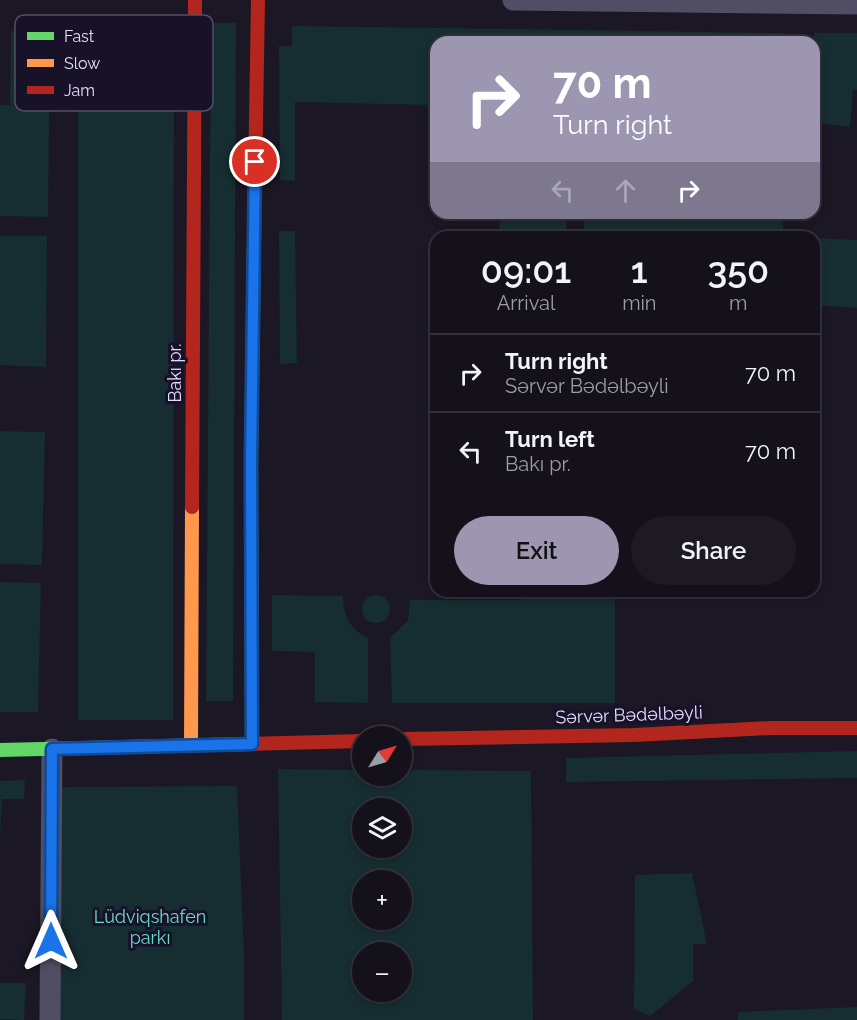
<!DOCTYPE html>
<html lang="en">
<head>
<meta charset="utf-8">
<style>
	body { margin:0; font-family:Raleway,sans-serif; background:#1d1a24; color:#f1f3f6; height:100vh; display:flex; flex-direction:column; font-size:22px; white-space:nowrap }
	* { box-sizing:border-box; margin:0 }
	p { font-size:20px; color:#9d9da3 }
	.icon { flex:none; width:33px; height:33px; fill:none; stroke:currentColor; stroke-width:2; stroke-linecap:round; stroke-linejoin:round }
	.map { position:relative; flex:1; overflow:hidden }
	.sheet { position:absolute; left:430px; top:231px; width:390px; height:366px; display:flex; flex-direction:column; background:#14111b; border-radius:18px; box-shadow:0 3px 9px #0003,0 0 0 2px #33313a }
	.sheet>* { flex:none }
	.top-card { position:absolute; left:430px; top:36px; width:390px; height:183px; border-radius:18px; box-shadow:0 3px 9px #0003,0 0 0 2px #33313a; background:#9d96b1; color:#fff; overflow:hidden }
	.needle { width:39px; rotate:53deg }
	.tools { position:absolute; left:352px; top:726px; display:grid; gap:12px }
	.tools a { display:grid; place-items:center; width:60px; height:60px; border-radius:50%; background:#14111b; box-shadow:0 3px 9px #0003,0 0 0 2px #33313a; font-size:30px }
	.pin { position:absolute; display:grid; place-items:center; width:51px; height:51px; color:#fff; margin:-26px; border:3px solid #fff; border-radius:50%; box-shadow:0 2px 6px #0007 }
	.me { position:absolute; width:66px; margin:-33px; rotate:0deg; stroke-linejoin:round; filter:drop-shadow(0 0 4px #0008) }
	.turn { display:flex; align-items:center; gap:21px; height:126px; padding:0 24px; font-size:27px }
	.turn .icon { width:78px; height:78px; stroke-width:2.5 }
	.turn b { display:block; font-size:42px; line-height:51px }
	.lanes { display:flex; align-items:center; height:57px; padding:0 24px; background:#0003; justify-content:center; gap:30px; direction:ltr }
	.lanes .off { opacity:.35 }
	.eta { display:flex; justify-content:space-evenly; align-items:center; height:102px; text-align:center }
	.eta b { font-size:36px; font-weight:600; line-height:42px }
	.button { display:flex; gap:12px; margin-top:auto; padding:12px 24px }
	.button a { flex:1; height:69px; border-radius:36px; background:#9d96b1; color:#111; font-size:24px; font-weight:600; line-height:69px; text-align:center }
	.button a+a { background:#1d1a24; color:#f1f3f6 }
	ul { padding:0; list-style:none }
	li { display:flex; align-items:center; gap:18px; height:78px; padding:0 24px; border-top:2px solid #33313a }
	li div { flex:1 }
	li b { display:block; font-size:22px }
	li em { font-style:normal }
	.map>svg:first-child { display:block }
	.green { fill:#162d31; fill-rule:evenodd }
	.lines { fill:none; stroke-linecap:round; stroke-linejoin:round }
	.street { stroke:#514d64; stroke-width:21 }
	.fast { stroke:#63d668; stroke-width:14 }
	.slow { stroke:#ff974d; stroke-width:14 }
	.jam { stroke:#b3261e; stroke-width:14 }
	.route-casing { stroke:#114b97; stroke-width:15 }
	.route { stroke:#1a73e8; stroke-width:10 }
	.labels { text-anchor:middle; stroke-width:6; stroke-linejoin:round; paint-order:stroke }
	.street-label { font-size:18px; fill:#e3dbfd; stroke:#181229 }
	.park-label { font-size:18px; fill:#69dbcb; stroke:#181229 }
	.key { fill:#181229; stroke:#554e69; stroke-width:1.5 }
	.key-label { font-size:16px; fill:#e3dbfd }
</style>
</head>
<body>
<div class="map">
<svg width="857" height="1020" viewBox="0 0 857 1020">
	<rect width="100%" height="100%" fill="#1b1724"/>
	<g class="green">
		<polygon points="211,23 236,23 233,701 206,701"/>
		<polygon points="292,26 785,33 785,42 436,42 436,198 431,198 431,105 295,102 295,181 280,180 279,46 292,46"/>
		<polygon points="11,31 50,32 48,217 0,216 0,105 10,105"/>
		<polygon points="814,33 857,33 857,90 853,90 850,127 817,123 814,113"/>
		<polygon points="78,35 174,35 173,720 78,720"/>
		<rect x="584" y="213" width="199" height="24"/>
		<polygon points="500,215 566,216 566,237 499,237"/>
		<polygon points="279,231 295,231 297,363 280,364"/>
		<polygon points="0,236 47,236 46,367 0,365"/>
		<polygon points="815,238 857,240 857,308 815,305"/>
		<polygon points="0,431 45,432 42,565 0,564"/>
		<polygon points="0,582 41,583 38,712 0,712"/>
		<polygon points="523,591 615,591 615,703 392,703 390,638 408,620 410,600 522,600"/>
		<circle cx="376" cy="609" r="14"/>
		<path d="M272,595L343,596C343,616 350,629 368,638V703L315,702V652L272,651Z"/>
		<polygon points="857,751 857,778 566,782 566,758"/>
		<path d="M278,769L363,770V776H402V770L531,771L533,1020H282ZM363,808H402V848H363ZM363,880H402V920H363ZM363,952H402V992H363Z"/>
		<polygon points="25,780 24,799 2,799 0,837 0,781"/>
		<polygon points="237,786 244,956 244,1020 59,1020 61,787"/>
		<polygon points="692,873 707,944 693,944 693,981 650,1016 634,1009 635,875"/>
		<polygon points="0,983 26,983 24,1020 0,1019"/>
		<polygon points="857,1007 857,1020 738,1020 738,1012"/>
	</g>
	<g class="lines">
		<g class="street">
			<polyline points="513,0 857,4"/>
			<polyline points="50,1020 52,749"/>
		</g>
		<g class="fast">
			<polyline points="252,744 251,463 254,241"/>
			<polyline points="0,750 249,744"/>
		</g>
		<polyline class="slow" points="191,746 192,507"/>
		<g class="jam">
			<polyline points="254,241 258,0"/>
			<polyline points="192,507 195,0"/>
			<polyline points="402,739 634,735 771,728 857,728"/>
			<polyline points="249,744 363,741"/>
		</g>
	</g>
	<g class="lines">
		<g class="route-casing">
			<polyline id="route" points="51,941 52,749 252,744 251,463 255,162"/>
		</g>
		<use href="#route" class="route"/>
	</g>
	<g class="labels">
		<g class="street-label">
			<text transform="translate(175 373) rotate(-90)" y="6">Bakı pr.</text>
			<text transform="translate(629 715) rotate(-2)" y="6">Sərvər Bədəlbəyli</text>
		</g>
		<g class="park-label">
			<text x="150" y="923">Lüdviqshafen<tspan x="150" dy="21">parkı</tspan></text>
		</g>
	</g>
	<rect x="15" y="15" width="198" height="96" rx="9" class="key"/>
	<rect x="27" y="32" width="27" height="8" fill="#63d668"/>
	<rect x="27" y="59" width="27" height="8" fill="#ff974d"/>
	<rect x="27" y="86" width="27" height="8" fill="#b3261e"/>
	<g class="key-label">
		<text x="64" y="42">Fast</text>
		<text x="64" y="69">Slow</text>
		<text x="64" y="96">Jam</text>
	</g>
</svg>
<div class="tools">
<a><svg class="needle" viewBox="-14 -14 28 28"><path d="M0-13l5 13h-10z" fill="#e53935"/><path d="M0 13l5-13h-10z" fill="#9d9da3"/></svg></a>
<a><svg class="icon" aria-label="layers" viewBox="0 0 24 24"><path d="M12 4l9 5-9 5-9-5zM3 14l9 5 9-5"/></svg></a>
<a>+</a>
<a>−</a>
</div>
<div class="pin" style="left:255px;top:162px;background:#d93025"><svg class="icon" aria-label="arrive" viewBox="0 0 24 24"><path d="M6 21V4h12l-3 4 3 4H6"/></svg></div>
<svg class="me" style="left:51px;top:941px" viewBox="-20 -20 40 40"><path d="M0-17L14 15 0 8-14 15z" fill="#1a73e8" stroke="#fff" stroke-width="4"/></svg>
<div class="top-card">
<div class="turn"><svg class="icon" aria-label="right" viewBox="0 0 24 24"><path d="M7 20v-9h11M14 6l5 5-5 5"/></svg><div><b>70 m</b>Turn right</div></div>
<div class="lanes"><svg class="icon off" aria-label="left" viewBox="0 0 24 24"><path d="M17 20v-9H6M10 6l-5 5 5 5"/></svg><svg class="icon off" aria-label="ahead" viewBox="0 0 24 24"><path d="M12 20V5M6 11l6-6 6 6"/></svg><svg class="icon" aria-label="right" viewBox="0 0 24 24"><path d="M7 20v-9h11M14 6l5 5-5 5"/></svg></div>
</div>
<section class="sheet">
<div class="eta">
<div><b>09:01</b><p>Arrival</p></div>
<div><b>1</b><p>min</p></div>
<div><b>350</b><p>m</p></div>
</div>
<ul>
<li><svg class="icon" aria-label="right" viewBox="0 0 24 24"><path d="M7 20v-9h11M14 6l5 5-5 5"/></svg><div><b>Turn right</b><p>Sərvər Bədəlbəyli</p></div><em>70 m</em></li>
<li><svg class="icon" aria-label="left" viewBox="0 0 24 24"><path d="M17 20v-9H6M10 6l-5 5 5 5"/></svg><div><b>Turn left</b><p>Bakı pr.</p></div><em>70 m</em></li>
</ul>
<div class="button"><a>Exit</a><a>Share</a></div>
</section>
</div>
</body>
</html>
